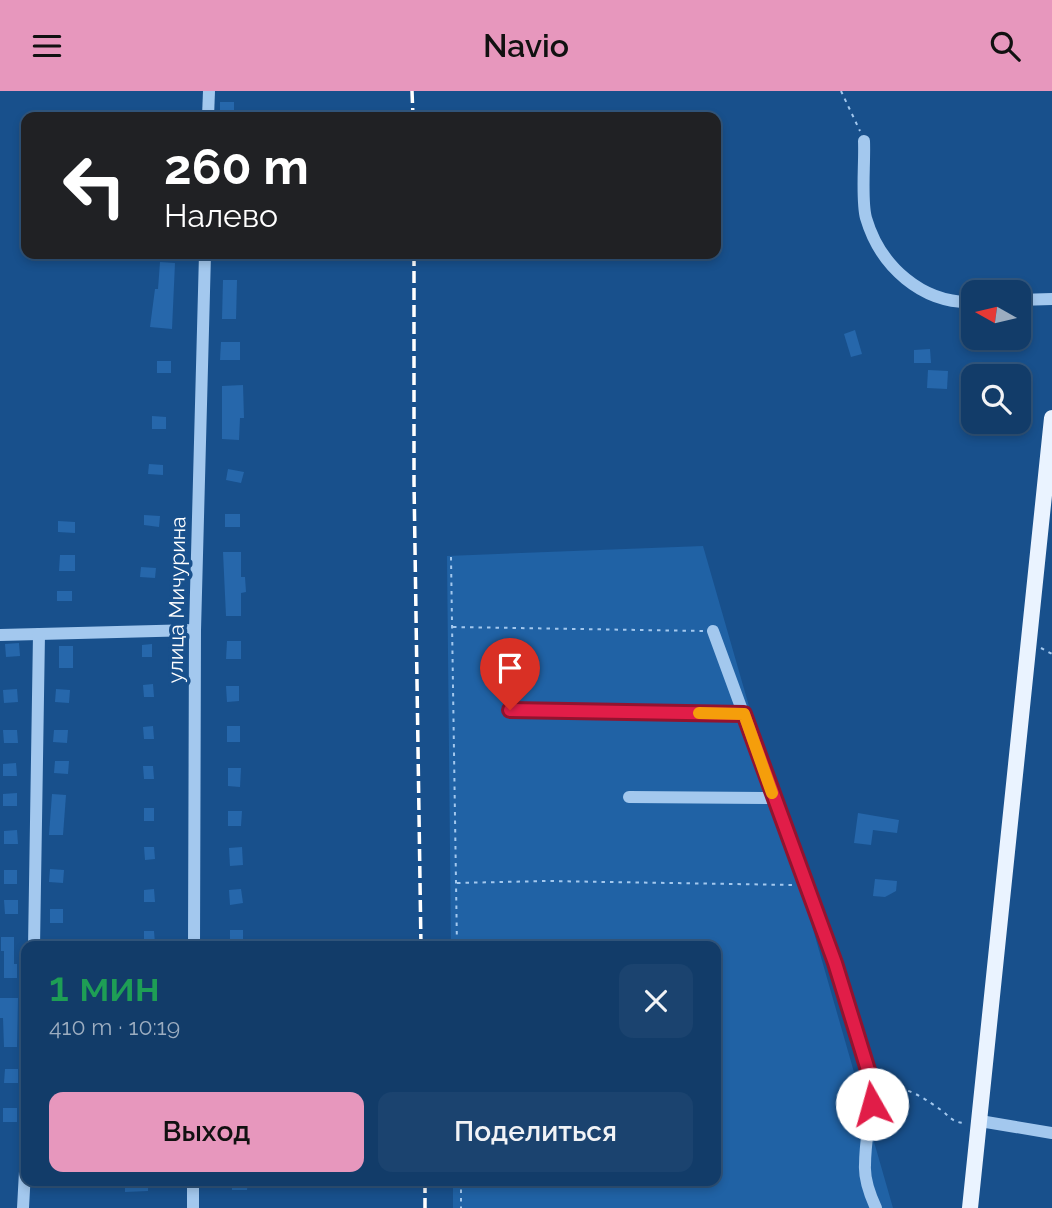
<!DOCTYPE html>
<html lang="ru">
<head>
<meta charset="utf-8">
<style>
	body { margin:0; font-family:Raleway,sans-serif; background:#1b436f; color:#f1f3f6; height:100vh; display:flex; flex-direction:column; font-size:26px; white-space:nowrap }
	* { box-sizing:border-box; margin:0 }
	p { font-size:23px; color:#9cadc0 }
	.icon { flex:none; width:38px; height:38px; fill:none; stroke:currentColor; stroke-width:2; stroke-linecap:round; stroke-linejoin:round }
	.map { position:relative; flex:1; overflow:hidden }
	.sheet { position:absolute; left:21px; top:850px; width:700px; height:245px; display:flex; flex-direction:column; background:#123c69; border-radius:14px; box-shadow:0 4px 10px #0003,0 0 0 2px #31567d }
	.sheet>* { flex:none }
	.hud { position:absolute; left:21px; top:21px; width:700px; height:147px; border-radius:14px; box-shadow:0 4px 10px #0003,0 0 0 2px #31567d; background:#202124; color:#fff; overflow:hidden }
	.needle { width:46px; rotate:278deg }
	.controls { position:absolute; left:961px; top:189px; display:grid; gap:14px }
	.controls a { display:grid; place-items:center; width:70px; height:70px; border-radius:14px; background:#123c69; box-shadow:0 4px 10px #0003,0 0 0 2px #31567d; font-size:35px }
	.pin { position:absolute; display:grid; place-items:center; width:60px; height:60px; color:#fff; margin:-72px -30px; border-radius:50% 50% 50% 0; rotate:-45deg; box-shadow:0 0 7px #0007 }
	.pin .icon { rotate:45deg }
	.me { position:absolute; width:77px; margin:-38px; rotate:353deg; stroke-linejoin:round; filter:drop-shadow(0 0 5px #0008) }
	.turn { display:flex; align-items:center; gap:24px; height:147px; padding:0 28px; font-size:32px }
	.turn .icon { width:91px; height:91px; stroke-width:2.5 }
	.turn b { display:block; font-size:49px; line-height:60px }
	.round { display:grid; place-items:center; flex:none; width:74px; height:74px; border-radius:14px; background:#1b436f }
	.headline { display:flex; align-items:center; justify-content:space-between; height:119px; padding:0 28px }
	h1 { font-size:42px; font-weight:600; line-height:52px; color:#1e9e55 }
	.action { display:flex; gap:14px; margin-top:auto; padding:14px 28px }
	.action a { flex:1; height:80px; border-radius:14px; background:#e797bd; color:#111; font-size:28px; font-weight:600; line-height:80px; text-align:center }
	.action a+a { background:#1b436f; color:#f1f3f6 }
	header { display:flex; justify-content:space-between; align-items:center; height:91px; padding:0 28px; background:#e797bd; color:#111; font-size:32px; font-weight:600 }
	.map>svg:first-child { display:block }
	.green { fill:#2062a5 }
	.building { fill:#2667ab }
	.lines { fill:none; stroke-linecap:round; stroke-linejoin:round }
	.path { stroke:#a3c8ee; stroke-width:2; stroke-dasharray:3.5 5; stroke-linecap:butt }
	.minor { stroke:#a3c8ee; stroke-width:12 }
	.major { stroke:#eaf3ff; stroke-width:16 }
	.rail { stroke:#fff; stroke-width:3.5; stroke-dasharray:12 5; stroke-linecap:butt }
	.route-casing { stroke:#92132f; stroke-width:18 }
	.route { stroke:#e11d48; stroke-width:12 }
	.slow { stroke:#f59e0b; stroke-width:12 }
	.labels { text-anchor:middle; stroke-width:7; stroke-linejoin:round; paint-order:stroke }
	.street-label { font-size:21px; fill:#fff; stroke:#18508c }
</style>
</head>
<body>
<header><svg class="icon" aria-label="menu" viewBox="0 0 24 24"><path d="M4 6h16M4 12h16M4 18h16"/></svg>Navio<svg class="icon" aria-label="search" viewBox="0 0 24 24"><circle cx="10" cy="10" r="6"/><path d="M15 15l6 6"/></svg></header>
<div class="map">
<svg width="1052" height="1117" viewBox="0 0 1052 1117">
	<rect width="100%" height="100%" fill="#18508c"/>
	<polygon class="green" points="703,455 893,1117 453,1117 453,1090 716,1090 716,856 451,856 447,465"/>
	<g class="building">
		<rect x="220" y="11" width="14" height="13"/>
		<polygon points="160,171 175,172 172,238 150,236 155,198 158,198"/>
		<polygon points="223,189 237,189 236,228 222,228"/>
		<polygon points="855,239 862,263 851,266 844,243"/>
		<polygon points="221,251 240,251 240,269 220,269"/>
		<polygon points="930,258 931,272 914,272 914,259"/>
		<rect x="157" y="270" width="14" height="12"/>
		<polygon points="928,279 948,280 947,298 927,297"/>
		<polygon points="243,294 244,327 240,327 239,349 222,348 222,295"/>
		<polygon points="152,325 166,326 166,338 152,338"/>
		<polygon points="149,373 163,374 163,384 148,383"/>
		<polygon points="228,378 244,381 241,392 226,389"/>
		<rect x="225" y="423" width="15" height="13"/>
		<polygon points="144,424 160,425 159,436 144,434"/>
		<polygon points="58,430 75,431 75,442 58,441"/>
		<polygon points="223,461 241,461 241,486 245,486 246,501 241,502 241,525 226,525"/>
		<polygon points="60,464 75,464 75,480 59,480"/>
		<polygon points="141,476 156,477 155,487 140,486"/>
		<rect x="57" y="500" width="15" height="10"/>
		<polygon points="227,550 241,550 241,568 226,568"/>
		<polygon points="19,552 20,565 6,566 5,553"/>
		<polygon points="152,553 152,566 142,566 142,554"/>
		<rect x="59" y="555" width="14" height="22"/>
		<polygon points="153,593 154,606 144,606 143,594"/>
		<polygon points="226,595 239,595 239,610 227,611"/>
		<polygon points="17,598 18,611 4,612 3,599"/>
		<polygon points="56,598 70,599 69,612 55,611"/>
		<polygon points="153,635 154,648 144,648 143,636"/>
		<rect x="227" y="635" width="13" height="16"/>
		<polygon points="3,639 17,639 18,652 4,652"/>
		<polygon points="54,639 68,639 67,652 53,651"/>
		<polygon points="55,670 69,670 68,683 54,682"/>
		<polygon points="16,672 17,685 3,685 3,673"/>
		<polygon points="143,675 153,675 154,688 144,688"/>
		<polygon points="228,677 241,677 240,696 228,695"/>
		<polygon points="17,702 17,715 3,715 3,703"/>
		<polygon points="52,703 66,704 63,744 49,744"/>
		<rect x="144" y="717" width="10" height="13"/>
		<polygon points="228,720 242,720 241,735 228,735"/>
		<polygon points="858,722 899,729 897,742 873,739 871,754 854,752"/>
		<polygon points="17,739 18,753 4,753 4,740"/>
		<polygon points="144,756 154,756 155,768 145,769"/>
		<polygon points="242,756 243,774 230,775 229,757"/>
		<polygon points="50,778 64,779 63,792 49,791"/>
		<rect x="4" y="779" width="13" height="14"/>
		<polygon points="875,788 897,790 896,800 885,806 873,805"/>
		<polygon points="154,798 155,811 144,811 144,799"/>
		<polygon points="241,798 243,812 230,814 229,799"/>
		<polygon points="4,809 18,809 18,823 5,823"/>
		<rect x="50" y="818" width="13" height="14"/>
		<rect x="230" y="839" width="13" height="15"/>
		<polygon points="144,840 154,840 155,853 144,853"/>
		<polygon points="1,846 14,846 14,873 17,873 17,887 4,887 4,860 1,860"/>
		<polygon points="0,907 18,907 17,956 4,956 3,927 0,927"/>
		<polygon points="5,978 18,978 18,992 4,992"/>
		<rect x="3" y="1017" width="14" height="14"/>
		<polygon points="125,1090 148,1090 148,1100 125,1101"/>
		<polygon points="232,1090 248,1090 247,1099 232,1099"/>
	</g>
	<g class="lines">
		<g class="path">
			<polyline points="841,0 860,40"/>
			<polyline points="451,466 457,856"/>
			<polyline points="453,536 703,540"/>
			<polyline points="1041,557 1052,563"/>
			<polyline points="457,792 547,790 794,794"/>
			<path d="M883,997C891,999 898,998 905,999C917,1002 931,1012 941,1019C949,1025 953,1032 965,1032"/>
			<polyline points="461,1090 461,1117"/>
		</g>
		<g class="minor">
			<polyline points="208,26 209,0"/>
			<path d="M864,50C865,71 861,109 866,127C880,175 922,213 973,211"/>
			<polyline points="1018,209 1052,208"/>
			<path d="M713,540L835,872L872,992C872,1020 865,1047 865,1074C864,1089 870,1104 876,1117"/>
			<polyline points="0,544 195,539"/>
			<polyline points="510,619 744,623"/>
			<polyline points="629,706 774,707"/>
			<polyline points="34,856 39,543"/>
			<polyline points="194,856 195,539 205,163"/>
			<polyline points="980,1030 1052,1042"/>
			<polyline points="23,1117 26,1062"/>
			<polyline points="193,1117 193,1090"/>
		</g>
		<polyline class="major" points="970,1117 1052,327"/>
		<g class="rail">
			<polyline points="412,0 413,26"/>
			<polyline points="414,163 414,391 421,856"/>
			<polyline points="425,1090 425,1117"/>
		</g>
	</g>
	<g class="lines">
		<g class="route-casing">
			<polyline id="route" points="510,619 744,623 835,872 872,992 872,1013"/>
		</g>
		<use href="#route" class="route"/>
		<polyline class="slow" points="699,622 744,623 772,702"/>
	</g>
	<g class="labels">
		<g class="street-label">
			<text transform="translate(177 509) rotate(-89)" y="7">улица Мичурина</text>
		</g>
	</g>
</svg>
<div class="controls">
<a><svg class="needle" viewBox="-14 -14 28 28"><path d="M0-13l5 13h-10z" fill="#e53935"/><path d="M0 13l5-13h-10z" fill="#9cadc0"/></svg></a>
<a><svg class="icon" aria-label="search" viewBox="0 0 24 24"><circle cx="10" cy="10" r="6"/><path d="M15 15l6 6"/></svg></a>
</div>
<div class="pin" style="left:510px;top:619px;background:#d93025"><svg class="icon" aria-label="arrive" viewBox="0 0 24 24"><path d="M6 21V4h12l-3 4 3 4H6"/></svg></div>
<svg class="me" style="left:872px;top:1013px" viewBox="-20 -20 40 40"><circle r="19" fill="#fff"/><path d="M0-13L10 11 0 6-10 11z" fill="#e11d48"/></svg>
<div class="hud">
<div class="turn"><svg class="icon" aria-label="left" viewBox="0 0 24 24"><path d="M17 20v-9H6M10 6l-5 5 5 5"/></svg><div><b>260 m</b>Налево</div></div>
</div>
<section class="sheet">
<div class="headline"><div><h1>1 мин</h1><p>410 m · 10:19</p></div><a class="round"><svg class="icon" aria-label="close" viewBox="0 0 24 24"><path d="M6 6l12 12M18 6L6 18"/></svg></a></div>
<div class="action"><a>Выход</a><a>Поделиться</a></div>
</section>
</div>
</body>
</html>
